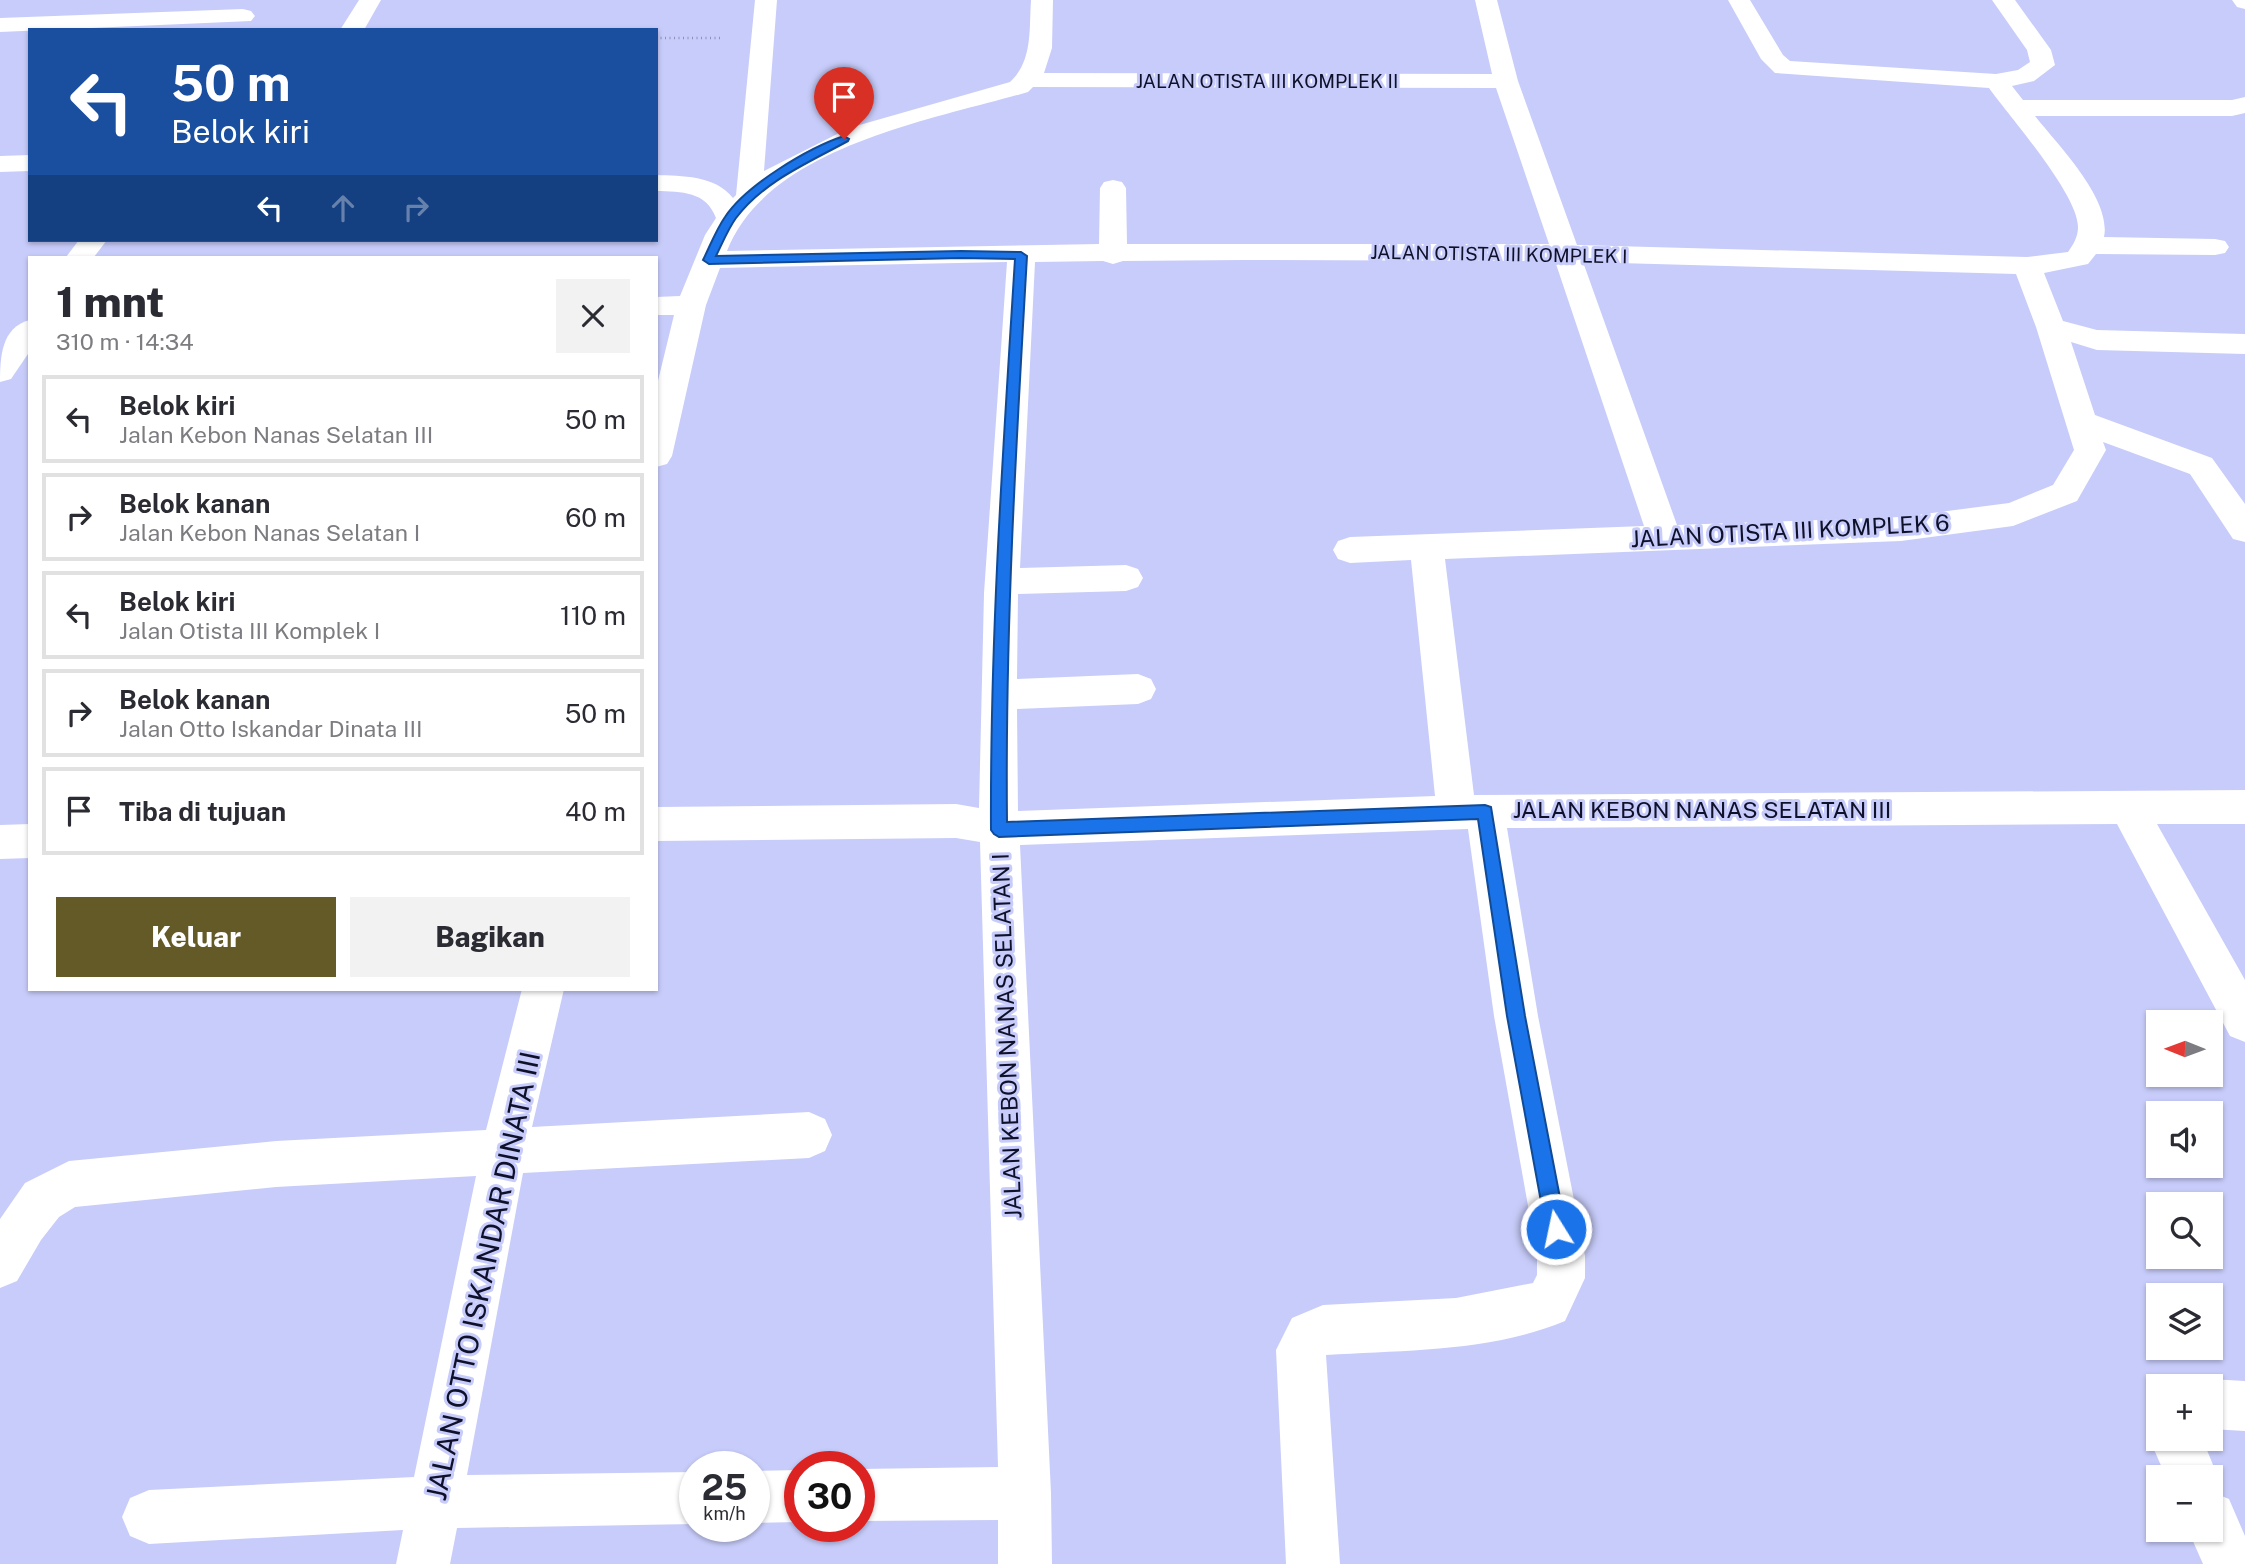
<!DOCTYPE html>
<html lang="id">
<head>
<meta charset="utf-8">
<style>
	body { margin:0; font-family:"Public Sans",sans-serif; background:#f2f2f3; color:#2b2b33; height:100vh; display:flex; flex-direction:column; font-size:26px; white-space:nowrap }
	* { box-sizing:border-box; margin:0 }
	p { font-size:23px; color:#7c7c81 }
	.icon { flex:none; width:38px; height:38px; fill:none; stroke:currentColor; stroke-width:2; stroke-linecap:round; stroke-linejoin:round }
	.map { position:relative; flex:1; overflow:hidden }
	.drawer { position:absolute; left:28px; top:256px; width:630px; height:735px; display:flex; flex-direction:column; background:#fff; border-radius:0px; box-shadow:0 2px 5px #0004 }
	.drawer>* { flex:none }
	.top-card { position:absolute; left:28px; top:28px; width:630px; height:214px; border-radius:0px; box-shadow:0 2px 5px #0004; background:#1a4fa0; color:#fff; overflow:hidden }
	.needle { width:46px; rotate:271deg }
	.fabs { position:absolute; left:2146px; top:1010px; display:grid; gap:14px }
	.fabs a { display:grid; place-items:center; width:77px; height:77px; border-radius:0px; background:#fff; box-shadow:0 2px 5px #0004; font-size:35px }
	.speed { position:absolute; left:679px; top:1451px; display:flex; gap:14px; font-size:35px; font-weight:700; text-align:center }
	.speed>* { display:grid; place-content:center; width:91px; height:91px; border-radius:50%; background:#fff; box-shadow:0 2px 5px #0004; line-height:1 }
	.speed small { font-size:18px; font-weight:400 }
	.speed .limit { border:10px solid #d22; background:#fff; color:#111 }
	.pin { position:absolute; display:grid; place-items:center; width:60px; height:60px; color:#fff; margin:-72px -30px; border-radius:50% 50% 50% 0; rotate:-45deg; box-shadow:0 0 7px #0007 }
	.pin .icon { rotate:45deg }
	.me { position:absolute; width:77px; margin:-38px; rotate:350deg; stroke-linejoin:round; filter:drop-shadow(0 0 5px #0008) }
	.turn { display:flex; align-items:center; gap:24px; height:147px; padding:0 28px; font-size:32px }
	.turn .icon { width:91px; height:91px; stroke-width:2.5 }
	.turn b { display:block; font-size:49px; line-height:60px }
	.lanes { display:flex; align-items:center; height:66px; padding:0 28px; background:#0003; justify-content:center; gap:35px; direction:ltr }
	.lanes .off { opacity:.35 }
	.round { display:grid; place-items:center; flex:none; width:74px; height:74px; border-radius:0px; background:#f2f2f3 }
	.headline { display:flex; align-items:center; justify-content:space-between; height:119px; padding:0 28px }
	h1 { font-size:42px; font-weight:800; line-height:52px }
	.action { display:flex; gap:14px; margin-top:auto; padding:14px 28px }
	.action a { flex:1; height:80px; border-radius:0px; background:#635a27; color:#fff; font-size:28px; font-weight:800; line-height:80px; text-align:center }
	.action a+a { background:#f2f2f3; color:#2b2b33 }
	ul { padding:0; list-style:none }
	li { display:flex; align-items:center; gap:21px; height:88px; margin:0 14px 10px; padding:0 14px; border:4px solid #e1e1e2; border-radius:0px }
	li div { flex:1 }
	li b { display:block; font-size:26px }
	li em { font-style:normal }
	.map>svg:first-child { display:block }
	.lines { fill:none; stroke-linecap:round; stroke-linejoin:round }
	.path { stroke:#8d91b9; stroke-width:2.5; stroke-dasharray:1 3.5; stroke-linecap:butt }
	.minor { fill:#fff; fill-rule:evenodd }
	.route { fill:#1a73e8; stroke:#114b97; stroke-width:2 }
	.labels { text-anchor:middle; stroke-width:6; stroke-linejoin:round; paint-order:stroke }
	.far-street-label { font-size:19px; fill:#0f102a; stroke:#c7ccfa }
	.street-label { font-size:23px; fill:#0f102a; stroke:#c7ccfa }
	.near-street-label { font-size:28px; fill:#0f102a; stroke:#c7ccfa }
</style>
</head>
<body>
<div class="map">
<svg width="2245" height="1564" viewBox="0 0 2245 1564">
	<rect width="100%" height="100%" fill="#c7ccfa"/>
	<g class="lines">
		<polyline class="path" points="656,38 722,38"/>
		<g class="minor">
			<polygon points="359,0 381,0 364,30 340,30"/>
			<path d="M755,0H777L764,171L849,128L1010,82C1033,61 1029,29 1031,0H1053L1052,48L1044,73L1492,74L1475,0H1497L1518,81L1577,245L2027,257L2068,252C2073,245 2078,237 2078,227C2078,194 2009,116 1989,88L1775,73L1761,59L1728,0H1750L1783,55L1790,61L1996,74L2018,70L2030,62L2027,50L1992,0H2015L2051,50L2055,65L2034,81L2012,86L2023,100H2232L2245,97V113L2232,116H2035C2057,144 2112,199 2104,237L2215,239L2225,241L2229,247L2225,253L2215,255L2096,254L2088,264L2044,273L2063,321L2097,330L2245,334V354L2097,350L2071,342L2095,415L2212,458L2245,504V542L2233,539L2190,474L2103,442L2106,450L2077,501L2013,526L1901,541L1445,559L1474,795L2245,790V824H2157L2245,980V1042L2230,1036L2117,824L1507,828L1538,1016L1585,1256V1278L1565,1321C1491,1352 1405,1350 1326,1355L1340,1564H1286L1276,1350L1292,1318L1323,1305L1456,1298L1533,1283L1537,1275V1256L1494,1016L1468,829L1020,845L1051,1493L1052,1564H998V1520L859,1521V1469L998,1467L980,842L956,838L656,841V807L956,804L979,808L984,593L1007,262L720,268L706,305L672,456L667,464L656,467V389L674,315H656V297L680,296L705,235L716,218C706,191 682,192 656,191V175C682,176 715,175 733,198L736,195ZM1033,87L1496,88L1549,244H1127L1126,188L1122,182L1113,180L1104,182L1100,188L1099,244L727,251C767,147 932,120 1028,92ZM1243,260L1555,261L1644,526L1350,537L1338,541L1333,550L1338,559L1350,563L1411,560L1435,796L1018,811L1017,709L1138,704L1151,699L1156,689L1151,679L1138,674L1017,679L1018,594L1126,591L1138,587L1143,578L1138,569L1126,565L1020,568L1035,262L1103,261L1113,264L1123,261ZM1583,262L2016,274L2036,327L2074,450L2053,485L2009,503L1901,517L1677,525Z"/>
			<polygon points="2232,0 2245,0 2245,9 2237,7"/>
			<polygon points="243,9 251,11 255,16 251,21 0,32 0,18"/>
			<polygon points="30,155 30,171 0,172 0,156"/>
			<polygon points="79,240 107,240 94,257 66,257"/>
			<path d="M30,320V351L11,379L0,382C0,358 1,327 30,320Z"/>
			<polygon points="30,824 30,858 0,859 0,825"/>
			<polygon points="522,989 564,989 532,1127 809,1112 825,1119 832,1135 825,1151 809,1158 523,1173 467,1475 695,1472 695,1524 457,1528 450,1564 396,1564 403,1530 149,1544 130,1536 122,1517 130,1498 149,1490 414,1477 476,1176 276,1187 75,1207 59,1217 41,1240 17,1281 0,1288 0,1219 25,1183 69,1161 276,1141 486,1130"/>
			<polygon points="2210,1379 2245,1381 2245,1431 2210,1429 2210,1386 2192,1386"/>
			<polygon points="2158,1419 2158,1438 2202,1438 2218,1477 2212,1492 2229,1499 2245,1536 2245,1564 2203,1564 2188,1530 2210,1530 2210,1477 2166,1477 2149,1438"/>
			<polygon points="800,1470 800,1522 754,1523 754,1471"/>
		</g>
	</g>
	<path class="route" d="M844,136L849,139L848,141C808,163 764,181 736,218C728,229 722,244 716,256L961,251L1021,252L1027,256C1016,445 1005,633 1007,822L1485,805L1491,807L1525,1016L1566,1229L1563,1236L1556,1238L1549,1236L1546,1229L1507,1016L1478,819L999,837L994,834L991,830C990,638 1003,450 1015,259L961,258L709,264L703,260C710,246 716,230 725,217C746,185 808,148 844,136Z"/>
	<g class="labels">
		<g class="far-street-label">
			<text x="1267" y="88">JALAN OTISTA III KOMPLEK II</text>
			<text transform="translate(1499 254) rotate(1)" y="7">JALAN OTISTA III KOMPLEK I</text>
		</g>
		<g class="street-label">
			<text transform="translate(1790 531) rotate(-3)" y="8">JALAN OTISTA III KOMPLEK 6</text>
			<text x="1702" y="818">JALAN KEBON NANAS SELATAN III</text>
			<text transform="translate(1007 1036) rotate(-92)" y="8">JALAN KEBON NANAS SELATAN I</text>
		</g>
		<g class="near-street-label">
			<text transform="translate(483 1276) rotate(-78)" y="10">JALAN OTTO ISKANDAR DINATA III</text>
		</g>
	</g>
</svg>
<div class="fabs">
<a><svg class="needle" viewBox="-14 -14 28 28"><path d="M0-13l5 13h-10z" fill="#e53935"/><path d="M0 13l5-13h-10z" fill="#7c7c81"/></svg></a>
<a><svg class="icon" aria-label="sound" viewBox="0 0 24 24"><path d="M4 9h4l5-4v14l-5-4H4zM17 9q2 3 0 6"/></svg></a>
<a><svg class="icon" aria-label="search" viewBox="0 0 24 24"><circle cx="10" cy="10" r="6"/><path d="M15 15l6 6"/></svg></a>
<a><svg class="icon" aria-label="layers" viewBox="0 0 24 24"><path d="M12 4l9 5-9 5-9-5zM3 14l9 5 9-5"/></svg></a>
<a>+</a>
<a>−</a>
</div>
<div class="speed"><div>25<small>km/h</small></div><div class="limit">30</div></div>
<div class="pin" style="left:844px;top:139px;background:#d93025"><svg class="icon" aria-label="arrive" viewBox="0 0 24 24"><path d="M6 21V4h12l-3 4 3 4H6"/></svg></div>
<svg class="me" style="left:1556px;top:1229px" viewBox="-20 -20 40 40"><circle r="17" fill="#1a73e8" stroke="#fff" stroke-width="3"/><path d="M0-11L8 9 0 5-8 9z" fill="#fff"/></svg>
<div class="top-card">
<div class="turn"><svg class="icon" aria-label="left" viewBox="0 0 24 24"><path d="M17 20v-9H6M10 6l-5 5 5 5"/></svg><div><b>50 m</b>Belok kiri</div></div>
<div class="lanes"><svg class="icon" aria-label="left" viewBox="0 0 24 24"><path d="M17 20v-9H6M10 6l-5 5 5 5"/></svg><svg class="icon off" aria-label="ahead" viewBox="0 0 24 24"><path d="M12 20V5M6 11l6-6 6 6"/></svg><svg class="icon off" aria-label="right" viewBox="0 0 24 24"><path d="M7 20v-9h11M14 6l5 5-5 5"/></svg></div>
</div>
<section class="drawer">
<div class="headline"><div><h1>1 mnt</h1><p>310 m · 14:34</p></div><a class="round"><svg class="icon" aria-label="close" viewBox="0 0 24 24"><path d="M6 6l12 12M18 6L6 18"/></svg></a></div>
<ul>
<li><svg class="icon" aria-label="left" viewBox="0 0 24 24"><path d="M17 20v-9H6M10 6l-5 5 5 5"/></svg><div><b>Belok kiri</b><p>Jalan Kebon Nanas Selatan III</p></div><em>50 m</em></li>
<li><svg class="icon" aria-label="right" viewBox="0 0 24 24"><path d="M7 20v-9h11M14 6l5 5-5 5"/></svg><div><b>Belok kanan</b><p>Jalan Kebon Nanas Selatan I</p></div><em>60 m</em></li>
<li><svg class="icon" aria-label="left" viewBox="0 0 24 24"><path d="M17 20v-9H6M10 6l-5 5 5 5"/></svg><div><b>Belok kiri</b><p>Jalan Otista III Komplek I</p></div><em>110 m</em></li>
<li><svg class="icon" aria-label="right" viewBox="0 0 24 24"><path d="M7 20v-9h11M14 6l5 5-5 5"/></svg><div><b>Belok kanan</b><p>Jalan Otto Iskandar Dinata III</p></div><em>50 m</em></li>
<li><svg class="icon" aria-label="arrive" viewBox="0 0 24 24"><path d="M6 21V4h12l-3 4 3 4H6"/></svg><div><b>Tiba di tujuan</b></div><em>40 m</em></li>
</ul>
<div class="action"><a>Keluar</a><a>Bagikan</a></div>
</section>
</div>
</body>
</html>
